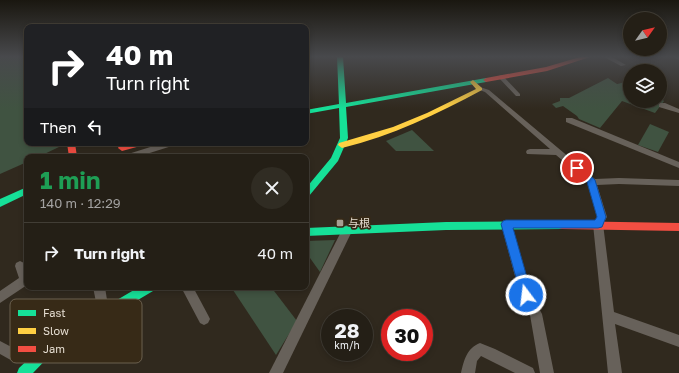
<!DOCTYPE html>
<html lang="en">
<head>
<meta charset="utf-8">
<style>
	body { margin:0; font-family:"Golos Text","Noto Sans JP",sans-serif; background:#302c23; color:#f1f3f6; height:100vh; display:flex; flex-direction:column; font-size:15px; white-space:nowrap }
	* { box-sizing:border-box; margin:0 }
	p { font-size:13px; color:#a3a2a1 }
	.icon { flex:none; width:22px; height:22px; fill:none; stroke:currentColor; stroke-width:2; stroke-linecap:round; stroke-linejoin:round }
	.map { position:relative; flex:1; overflow:hidden }
	.sheet { position:absolute; left:24px; top:154px; width:285px; height:136px; display:flex; flex-direction:column; background:#241f16; border-radius:8px; box-shadow:0 2px 6px #0003,0 0 0 1px #413d35 }
	.sheet>* { flex:none }
	.hud { position:absolute; left:24px; top:24px; width:285px; height:122px; border-radius:8px; box-shadow:0 2px 6px #0003,0 0 0 1px #413d35; background:#202124; color:#fff; overflow:hidden }
	.needle { width:26px; rotate:56deg }
	.tools { position:absolute; left:623px; top:12px; display:grid; gap:8px }
	.tools a { display:grid; place-items:center; width:44px; height:44px; border-radius:50%; background:#241f16; box-shadow:0 2px 6px #0003,0 0 0 1px #413d35; font-size:20px }
	.speed { position:absolute; left:321px; top:309px; display:flex; gap:8px; font-size:20px; font-weight:700; text-align:center }
	.speed>* { display:grid; place-content:center; width:52px; height:52px; border-radius:50%; background:#241f16; box-shadow:0 2px 6px #0003,0 0 0 1px #413d35; line-height:1 }
	.speed small { font-size:10px; font-weight:400 }
	.speed .limit { border:6px solid #d22; background:#fff; color:#111 }
	.pin { position:absolute; display:grid; place-items:center; width:34px; height:34px; color:#fff; margin:-17px; border:2px solid #fff; border-radius:50%; box-shadow:0 1px 4px #0007 }
	.me { position:absolute; width:44px; margin:-22px; rotate:345deg; stroke-linejoin:round; filter:drop-shadow(0 0 3px #0008) }
	.turn { display:flex; align-items:center; gap:14px; height:84px; padding:0 16px; font-size:18px }
	.turn .icon { width:52px; height:52px; stroke-width:2.5 }
	.turn b { display:block; font-size:28px; line-height:34px }
	.then { display:flex; align-items:center; height:38px; padding:0 16px; background:#0003; gap:8px; font-size:15px }
	.round { display:grid; place-items:center; flex:none; width:42px; height:42px; border-radius:21px; background:#302c23 }
	.overview { display:flex; align-items:center; justify-content:space-between; height:68px; padding:0 16px }
	h1 { font-size:24px; font-weight:700; line-height:30px; color:#1e9e55 }
	ul { padding:0; list-style:none }
	li { display:flex; align-items:center; gap:12px; height:60px; padding:0 16px; border-top:1px solid #413d35 }
	li div { flex:1 }
	li b { display:block; font-size:15px }
	li em { font-style:normal }
	.map>svg:first-child { display:block }
	.green { fill:#405341 }
	.lines { fill:none; stroke-linecap:round; stroke-linejoin:round }
	.street { fill:#67615a; fill-rule:evenodd }
	.fast { fill:#16e098; fill-rule:evenodd }
	.slow { fill:#ffcf43; fill-rule:evenodd }
	.jam { fill:#f24e42; fill-rule:evenodd }
	.route { fill:#1a73e8; stroke:#114b97 }
	.poi-dot { fill:#a69e92; stroke:#372a17; stroke-width:1.5 }
	.labels { text-anchor:middle; stroke-width:3.5; stroke-linejoin:round; paint-order:stroke }
	.poi-label { font-size:11px; fill:#e5ddd1; stroke:#372a17; text-anchor:start }
	.key { fill:#372a17; stroke:#6b604f; stroke-width:1 }
	.key-label { font-size:11px; fill:#e5ddd1 }
</style>
</head>
<body>
<div class="map">
<svg width="679" height="373" viewBox="0 0 679 373">
	<rect width="100%" height="100%" fill="#30291e"/>
	<g class="green">
		<polygon points="0,57 27,57 27,143 59,143 59,147 38,157 27,157 27,162 0,174"/>
		<polygon points="608,78 617,84 630,81 630,101 660,101 660,97 664,101 655,113 622,101 600,128 579,119 577,116 563,106 556,108 552,104 560,101 560,98 569,98"/>
		<polygon points="650,124 669,132 658,152 638,145"/>
		<polygon points="412,130 434,151 396,151 386,141"/>
		<polygon points="335,240 320,272 310,258 306,260 306,241"/>
		<polygon points="231,287 271,287 297,321 276,355"/>
	</g>
	<g class="lines">
		<g class="street">
			<polygon points="604,57 612,57 626,65 621,66"/>
			<polygon points="674,57 679,57 679,60"/>
			<polygon points="501,75 503,76 520,94 520,96 516,96 499,78 499,76"/>
			<polygon points="480,87 489,90 595,179 619,178 679,180 679,186 619,184 597,185 607,217 603,224 614,312 679,335 679,347 615,324 622,373 608,373 593,224 597,217 587,181 556,155 527,154 526,152 527,150 530,149 550,149 485,92 477,89"/>
			<polygon points="659,103 665,103 679,109 679,113 659,107"/>
			<polygon points="566,118 572,118 679,162 679,168 566,122"/>
			<polygon points="163,143 176,143 175,145 137,157 124,157 125,155"/>
			<polygon points="506,220 509,221 511,224 531,293 542,314 554,373 540,373 530,315 520,295 501,224 503,221"/>
			<polygon points="348,225 352,226 353,229 283,373 269,373 344,226"/>
			<polygon points="20,261 24,263 27,270 27,285 0,303 0,291 19,278 15,266 16,263"/>
			<polygon points="93,287 105,287 109,313 107,317 103,319 99,317"/>
			<polygon points="181,287 193,287 208,315 210,319 208,323 204,325 200,323"/>
			<polygon points="0,341 21,352 22,357 21,362 16,363 0,354"/>
			<path d="M480,343L495,349L533,368L535,373H515L481,356L477,361L475,373H461C464,360 467,348 480,343Z"/>
		</g>
		<g class="fast">
			<polygon points="337,57 343,57 346,103 486,78 489,80 486,82 346,107 348,138 338,161 309,196 306,197 306,188 331,158 340,138 339,108 306,114 306,110 339,104"/>
			<polygon points="27,187 27,194 0,207 0,199"/>
			<polygon points="562,221 565,222 567,225 565,228 562,229 446,230 306,236 306,228 446,222"/>
			<polygon points="139,287 155,287 153,291 57,348 33,373 17,373 19,368 49,340"/>
		</g>
		<path class="slow" d="M473,80L482,88V90C437,114 392,136 342,148L338,145L339,143L393,127L427,113L476,89L470,82Z"/>
		<g class="jam">
			<polygon points="580,57 590,57 547,71 486,82 483,80 486,78 546,67"/>
			<polygon points="67,143 75,143 77,157 69,157"/>
			<polygon points="131,143 145,143 144,145 122,151 118,148 119,146"/>
			<polygon points="562,221 679,223 679,231 562,229 559,228 557,225 559,222"/>
		</g>
	</g>
	<linearGradient id="sky" x2="0" y2="1"><stop stop-color="#1a1710"/><stop offset="0.52" stop-color="#48494c"/><stop offset="1" stop-color="#48494c" stop-opacity="0"/></linearGradient>
	<rect width="679" height="109" fill="url(#sky)"/>
	<polygon class="route" points="577,165 580,166 595,180 606,217 602,227 598,228 513,228 532,295 530,299 526,301 522,299 501,224 503,221 506,220 595,220 597,217 587,182 573,168"/>
	<rect class="poi-dot" x="336" y="219" width="8" height="8" rx="2"/>
	<g class="labels">
		<g class="poi-label">
			<text x="348" y="227">与根</text>
		</g>
	</g>
	<rect x="10" y="299" width="132" height="64" rx="6" class="key"/>
	<rect x="18" y="310" width="18" height="6" fill="#16e098"/>
	<rect x="18" y="328" width="18" height="6" fill="#ffcf43"/>
	<rect x="18" y="346" width="18" height="6" fill="#f24e42"/>
	<g class="key-label">
		<text x="43" y="317">Fast</text>
		<text x="43" y="335">Slow</text>
		<text x="43" y="353">Jam</text>
	</g>
</svg>
<div class="tools">
<a><svg class="needle" viewBox="-14 -14 28 28"><path d="M0-13l5 13h-10z" fill="#e53935"/><path d="M0 13l5-13h-10z" fill="#a3a2a1"/></svg></a>
<a><svg class="icon" aria-label="layers" viewBox="0 0 24 24"><path d="M12 4l9 5-9 5-9-5zM3 14l9 5 9-5"/></svg></a>
</div>
<div class="speed"><div>28<small>km/h</small></div><div class="limit">30</div></div>
<div class="pin" style="left:577px;top:168px;background:#d93025"><svg class="icon" aria-label="arrive" viewBox="0 0 24 24"><path d="M6 21V4h12l-3 4 3 4H6"/></svg></div>
<svg class="me" style="left:526px;top:295px" viewBox="-20 -20 40 40"><circle r="17" fill="#1a73e8" stroke="#fff" stroke-width="3"/><path d="M0-11L8 9 0 5-8 9z" fill="#fff"/></svg>
<div class="hud">
<div class="turn"><svg class="icon" aria-label="right" viewBox="0 0 24 24"><path d="M7 20v-9h11M14 6l5 5-5 5"/></svg><div><b>40 m</b>Turn right</div></div>
<div class="then">Then<svg class="icon" aria-label="left" viewBox="0 0 24 24"><path d="M17 20v-9H6M10 6l-5 5 5 5"/></svg></div>
</div>
<section class="sheet">
<div class="overview"><div><h1>1 min</h1><p>140 m · 12:29</p></div><a class="round"><svg class="icon" aria-label="close" viewBox="0 0 24 24"><path d="M6 6l12 12M18 6L6 18"/></svg></a></div>
<ul>
<li><svg class="icon" aria-label="right" viewBox="0 0 24 24"><path d="M7 20v-9h11M14 6l5 5-5 5"/></svg><div><b>Turn right</b></div><em>40 m</em></li>
</ul>
</section>
</div>
</body>
</html>
